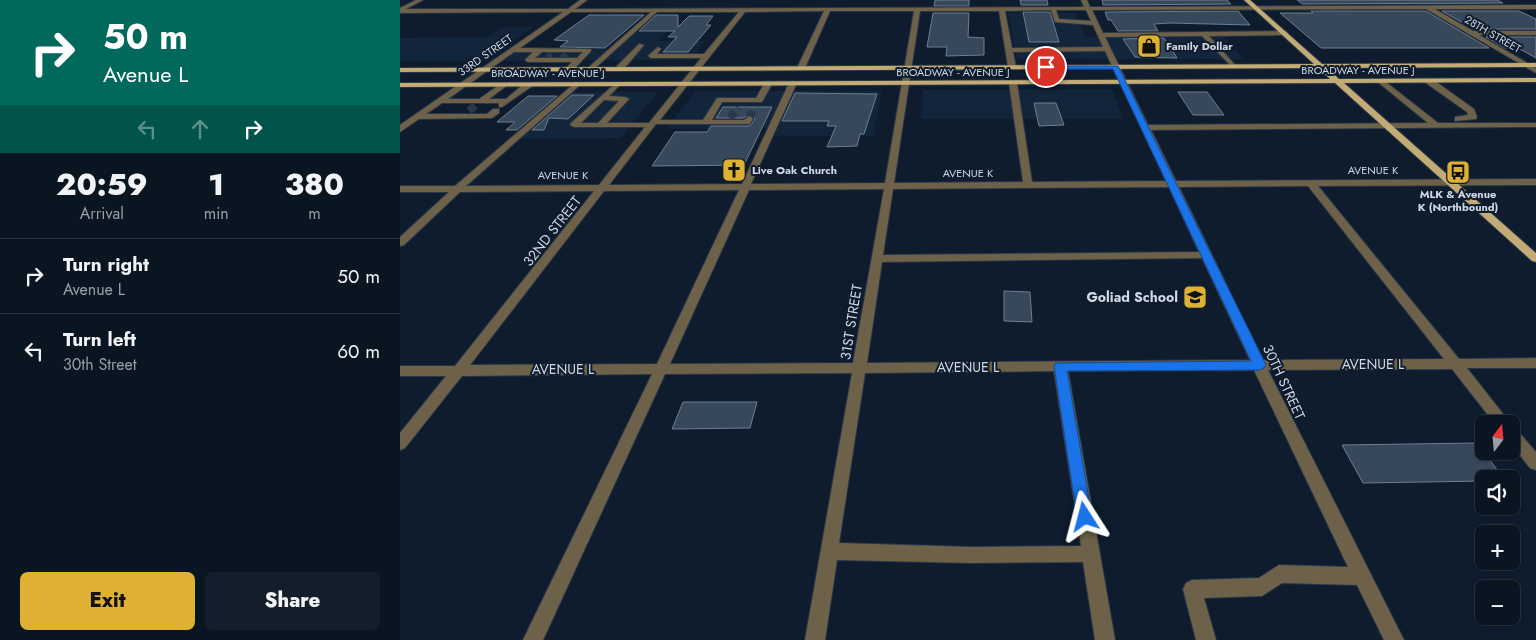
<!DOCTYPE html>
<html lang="en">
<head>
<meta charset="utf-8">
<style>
	body { margin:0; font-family:Jost,sans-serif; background:#131e2a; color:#f1f3f6; height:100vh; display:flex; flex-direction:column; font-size:19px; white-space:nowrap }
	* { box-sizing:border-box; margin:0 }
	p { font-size:16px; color:#999fa5 }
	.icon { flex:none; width:28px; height:28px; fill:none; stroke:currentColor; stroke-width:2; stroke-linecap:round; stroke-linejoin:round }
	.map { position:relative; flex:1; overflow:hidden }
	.drawer { display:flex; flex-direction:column; background:#0a1522; width:400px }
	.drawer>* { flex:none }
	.banner { background:#00695c; color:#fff; overflow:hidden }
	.needle { width:32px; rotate:16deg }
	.tools { position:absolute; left:1075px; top:415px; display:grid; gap:10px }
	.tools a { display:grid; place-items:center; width:45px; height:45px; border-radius:8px; background:#0a1522; box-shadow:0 1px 4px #0004,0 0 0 1px #2a3440; font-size:25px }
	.pin { position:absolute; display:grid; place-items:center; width:42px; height:42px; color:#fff; margin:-21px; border:2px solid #fff; border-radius:50%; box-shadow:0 1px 5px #0007 }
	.me { position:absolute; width:55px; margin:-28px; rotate:351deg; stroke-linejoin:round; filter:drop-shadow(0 0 4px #0008) }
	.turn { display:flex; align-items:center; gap:18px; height:105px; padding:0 20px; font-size:22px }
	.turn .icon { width:65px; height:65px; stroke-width:2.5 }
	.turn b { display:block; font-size:35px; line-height:42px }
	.lanes { display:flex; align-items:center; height:48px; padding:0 20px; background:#0003; justify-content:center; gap:25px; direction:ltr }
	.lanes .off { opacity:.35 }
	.eta { display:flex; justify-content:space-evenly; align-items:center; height:85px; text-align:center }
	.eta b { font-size:30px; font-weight:800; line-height:35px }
	.cta { display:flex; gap:10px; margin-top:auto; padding:10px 20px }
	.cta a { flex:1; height:58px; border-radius:8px; background:#deb133; color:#111; font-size:20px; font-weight:800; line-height:58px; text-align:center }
	.cta a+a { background:#131e2a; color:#f1f3f6 }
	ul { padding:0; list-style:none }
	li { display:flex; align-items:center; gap:15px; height:75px; padding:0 20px; border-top:1px solid #2a3440 }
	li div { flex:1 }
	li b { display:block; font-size:19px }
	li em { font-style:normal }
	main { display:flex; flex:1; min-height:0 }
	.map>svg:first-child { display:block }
	.built { fill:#12253b }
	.building { fill:#38485b; stroke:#6c7e92 }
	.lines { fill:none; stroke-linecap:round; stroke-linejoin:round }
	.minor-tunnel-far1 { stroke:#2b3849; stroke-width:6; stroke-dasharray:6 3; stroke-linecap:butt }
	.minor-tunnel { stroke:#2b3849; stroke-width:8; stroke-dasharray:8 4.5; stroke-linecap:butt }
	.minor-casing { stroke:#293647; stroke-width:2 }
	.major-casing { stroke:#293647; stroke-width:2 }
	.minor { fill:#6d6249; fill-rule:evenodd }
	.major { fill:#c2ab74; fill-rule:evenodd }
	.route { fill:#1a73e8; stroke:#114b97 }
	.labels { text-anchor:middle; stroke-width:4; stroke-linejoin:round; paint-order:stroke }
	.far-street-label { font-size:11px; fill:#cfd9e5; stroke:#0e1c2d }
	.far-poi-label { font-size:11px; font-weight:bold; fill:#cfd9e5; stroke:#0e1c2d; text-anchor:start }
	.street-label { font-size:14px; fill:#cfd9e5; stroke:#0e1c2d }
	.poi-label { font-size:14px; font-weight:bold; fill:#cfd9e5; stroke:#0e1c2d; text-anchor:end }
</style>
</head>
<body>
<main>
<section class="drawer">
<div class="banner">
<div class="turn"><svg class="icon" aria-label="right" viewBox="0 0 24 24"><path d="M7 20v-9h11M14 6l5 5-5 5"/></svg><div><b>50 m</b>Avenue L</div></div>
<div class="lanes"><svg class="icon off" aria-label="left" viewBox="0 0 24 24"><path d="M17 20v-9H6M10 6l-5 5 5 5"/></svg><svg class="icon off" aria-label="ahead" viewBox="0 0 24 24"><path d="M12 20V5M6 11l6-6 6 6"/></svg><svg class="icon" aria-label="right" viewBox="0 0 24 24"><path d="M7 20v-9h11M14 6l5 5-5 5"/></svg></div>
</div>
<div class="eta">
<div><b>20:59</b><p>Arrival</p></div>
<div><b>1</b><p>min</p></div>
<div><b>380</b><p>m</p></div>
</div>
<ul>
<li><svg class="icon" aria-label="right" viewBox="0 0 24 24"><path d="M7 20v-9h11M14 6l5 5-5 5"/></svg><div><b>Turn right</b><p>Avenue L</p></div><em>50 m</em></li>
<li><svg class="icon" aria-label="left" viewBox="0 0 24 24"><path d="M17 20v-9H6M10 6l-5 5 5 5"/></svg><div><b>Turn left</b><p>30th Street</p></div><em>60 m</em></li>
</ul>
<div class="cta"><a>Exit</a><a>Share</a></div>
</section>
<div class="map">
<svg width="1136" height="640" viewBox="0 0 1136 640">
	<rect width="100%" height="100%" fill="#0e1c2d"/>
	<g class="built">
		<polygon points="608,13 675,13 686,37 823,36 844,59 617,59"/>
		<polygon points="104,27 133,27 82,61 0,61 0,38 88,37"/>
		<polygon points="235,32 267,32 259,41 305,41 290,60 102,61 119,50 216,49"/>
		<polygon points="712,89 723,119 521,119 523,90"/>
		<polygon points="295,91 482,91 473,136 374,136 377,128 267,129"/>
		<polygon points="171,92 258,92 220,138 118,139"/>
	</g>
	<g class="building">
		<polygon points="535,0 569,0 569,6 534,6"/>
		<polygon points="620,0 647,0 648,5 621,5"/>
		<polygon points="702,0 827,0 831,4 703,5"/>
		<polygon points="897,0 1097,0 1103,3 902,4"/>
		<polygon points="838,11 850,25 770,23 754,24 758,31 718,31 711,20 708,20 705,12"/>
		<polygon points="911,11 1026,11 1089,48 921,48 880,13 913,13"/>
		<polygon points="1042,11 1119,11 1136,19 1136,29 1074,29"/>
		<polygon points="623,12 650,12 659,42 629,42"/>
		<polygon points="533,13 569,13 568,37 584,38 584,55 546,56 547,47 527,47"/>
		<polygon points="189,15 244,15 205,48 160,47 168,41 154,40"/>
		<polygon points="256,15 278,15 278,27 289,16 313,16 306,25 311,25 288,52 263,52 277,37 268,37 275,31 239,31"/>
		<polygon points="1086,37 1136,37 1136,58 1118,48 1105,48"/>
		<polygon points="764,38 777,58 735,57 723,39"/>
		<polygon points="778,92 807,92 824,115 793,115"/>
		<polygon points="395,93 477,94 464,134 460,134 457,146 427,147 436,126 427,126 429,121 382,121"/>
		<polygon points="172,95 194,95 168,119 149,118 144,130 132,130"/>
		<polygon points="128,96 157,96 117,130 106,130 115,122 97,122"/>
		<polygon points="634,103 656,103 664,125 639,126"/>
		<polygon points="323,107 372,107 344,165 252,166 275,132 307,132 311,126 350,126 355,119 350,114 343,118 316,118"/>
		<polygon points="604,291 630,292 632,322 604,321"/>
		<polygon points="283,402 357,402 350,428 272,429"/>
		<polygon points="1077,443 1104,479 1084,479 1084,481 963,483 942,445"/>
	</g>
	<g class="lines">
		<g class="minor-tunnel-far1">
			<polyline points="147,58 153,54"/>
			<polyline points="162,58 167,53"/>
		</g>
		<g class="minor-tunnel">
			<polyline points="69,111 76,105"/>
			<polyline points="330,118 338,107"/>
			<polyline points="349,118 355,107"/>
		</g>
		<g class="minor-casing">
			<g id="minor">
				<path d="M16,0H23L6,9H168L180,0H187L175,9L684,7L681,0H687L690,7L1136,5V9H1035L1073,31H1136V35H1079L1136,68V73L1026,9L692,10L703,33L885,31L888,33L885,35L809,36L835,65V67L833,68L802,36L705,37L748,125L1028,123L979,83L978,81L982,79L1038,123H1136V127L751,130L776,181L1136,179V185L918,186L1059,359L1136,358V368H1067L1111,424H1095L1052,369L868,370L1004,640H984L957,585L882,583L862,596L804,598L816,640H796L783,589L786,583L792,580L859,578L879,565L948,567L854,370L668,371L715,640H695L683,562L573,563L437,560L425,640H405L452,373L265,374L143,640H123L252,374L62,376L5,448L0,450V433L46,376H0V366H55L194,191L60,192L4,245L0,246V237L49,192H0V186H55L176,82L180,84L179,86L66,186L199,185L245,127H174L170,125L171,123L217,82L221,84L209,96L225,97L229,99L207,123H249L301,58H251L248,56L249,55L258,47L261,49L257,54H304L339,12H257L192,71H189V67L251,12H171L120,48L191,49V51L172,71L165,69L172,62H128L125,60L133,52H114L48,99H79L102,83H105V87L89,99H106L125,83H131V87L102,107H99V103H42L26,114H87L93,109H99V113L92,118L19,119L0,132V125L163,12L0,13V8ZM651,10L655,22L693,25L703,47L612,48L605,11ZM656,10H686L691,21L659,19ZM424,11L397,68L398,70L405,68L430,11H514L485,183L351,184L397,83L393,81L389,83L342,184L209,185L256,124H350L353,118L349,116L344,120H312L322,102H362L372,84L371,82H365L356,98H317L303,120H260L345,12ZM520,11H599L608,67L612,69L616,67L613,52L705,51L766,181L632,182L617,83L613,81L609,83L623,182L494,183ZM142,52H183L177,58H135ZM204,100L219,101L198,123H181ZM908,186L1044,359L863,360L779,187ZM769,187L799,252L483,255L493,189ZM484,189L453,363L270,364L349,190ZM339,190L257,364L70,365L204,191ZM802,258L850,360L467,363L482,262ZM654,371L681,546L573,547L439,543L465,373Z"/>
				<polygon points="239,44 244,45 222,71 216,71 216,67"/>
				<polygon points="1026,79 1032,79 1074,109 1077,117 1076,119 1055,121 1055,117 1068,115 1067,112 1026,83"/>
				<polygon points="1111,427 1116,429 1136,452 1136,470 1130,468 1111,444"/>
			</g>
		</g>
		<g class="major-casing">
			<polygon id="major" points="844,0 850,0 922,64 1136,63 1136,67 927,68 939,79 1136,78 1136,82 944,83 1136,253 1136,262 1132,261 935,83 0,87 0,83 930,79 919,68 0,72 0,68 914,64"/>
		</g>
		<use href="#minor" class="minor"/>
		<use href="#major" class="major"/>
	</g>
	<polygon class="route" points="644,66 718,66 866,365 864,368 860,370 667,371 692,517 690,522 685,524 679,522 677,517 654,366 656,363 851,361 713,69 646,69 643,67"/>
	<defs>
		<g id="shop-square" transform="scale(1.25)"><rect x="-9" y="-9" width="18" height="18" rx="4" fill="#deb133" stroke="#0e1c2d"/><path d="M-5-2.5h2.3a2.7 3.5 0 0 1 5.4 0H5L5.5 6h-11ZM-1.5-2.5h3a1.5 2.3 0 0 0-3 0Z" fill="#111"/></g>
		<g id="church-square" transform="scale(1.25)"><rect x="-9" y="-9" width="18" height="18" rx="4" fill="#deb133" stroke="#0e1c2d"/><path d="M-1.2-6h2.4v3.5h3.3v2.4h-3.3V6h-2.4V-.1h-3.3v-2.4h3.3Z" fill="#111"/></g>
		<g id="bus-square" transform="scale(1.25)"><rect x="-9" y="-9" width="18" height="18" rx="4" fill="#deb133" stroke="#0e1c2d"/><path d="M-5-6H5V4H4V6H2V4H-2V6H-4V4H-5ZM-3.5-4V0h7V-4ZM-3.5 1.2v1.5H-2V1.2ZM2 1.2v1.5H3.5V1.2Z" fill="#111"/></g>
		<g id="school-square" transform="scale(1.25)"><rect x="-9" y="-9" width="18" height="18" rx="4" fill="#deb133" stroke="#0e1c2d"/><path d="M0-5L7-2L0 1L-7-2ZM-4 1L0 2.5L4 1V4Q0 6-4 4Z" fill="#111"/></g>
	</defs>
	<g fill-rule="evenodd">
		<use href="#shop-square" x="749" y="46"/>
		<use href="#church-square" x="334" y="170"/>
		<use href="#bus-square" x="1058" y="172"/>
		<use href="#school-square" x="795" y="297"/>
	</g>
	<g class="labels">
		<g class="far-street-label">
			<text transform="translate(1093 34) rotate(30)" y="4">28TH STREET</text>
			<text transform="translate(85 55) rotate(-35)" y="4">33RD STREET</text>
			<text x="958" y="74">BROADWAY - AVENUE J</text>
			<text x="553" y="76">BROADWAY - AVENUE J</text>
			<text x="148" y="77">BROADWAY - AVENUE J</text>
			<text x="973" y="174">AVENUE K</text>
			<text x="568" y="177">AVENUE K</text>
			<text x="163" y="179">AVENUE K</text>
		</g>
		<g class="far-poi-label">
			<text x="766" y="50">Family Dollar</text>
			<text x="352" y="174">Live Oak Church</text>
			<text x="1058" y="198" text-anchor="middle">MLK &amp; Avenue<tspan x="1058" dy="13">K (Northbound)</tspan></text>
		</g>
		<g class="street-label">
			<text transform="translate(152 231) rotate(-52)" y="5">32ND STREET</text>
			<text transform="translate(451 322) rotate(-81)" y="5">31ST STREET</text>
			<text x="973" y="369">AVENUE L</text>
			<text x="568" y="372">AVENUE L</text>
			<text x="163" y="374">AVENUE L</text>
			<text transform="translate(884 382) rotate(65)" y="5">30TH STREET</text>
		</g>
		<g class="poi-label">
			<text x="778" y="302">Goliad School</text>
		</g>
	</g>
</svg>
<div class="tools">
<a><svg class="needle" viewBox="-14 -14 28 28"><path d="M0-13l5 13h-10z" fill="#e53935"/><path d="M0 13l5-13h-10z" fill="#999fa5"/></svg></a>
<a><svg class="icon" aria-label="sound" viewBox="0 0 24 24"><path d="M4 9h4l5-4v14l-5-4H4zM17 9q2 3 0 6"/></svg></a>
<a>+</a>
<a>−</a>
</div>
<div class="pin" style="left:646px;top:67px;background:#d93025"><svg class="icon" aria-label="arrive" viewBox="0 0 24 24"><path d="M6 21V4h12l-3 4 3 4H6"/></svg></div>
<svg class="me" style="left:685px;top:517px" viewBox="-20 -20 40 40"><path d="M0-17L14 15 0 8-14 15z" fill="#1a73e8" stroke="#fff" stroke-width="4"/></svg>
</div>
</main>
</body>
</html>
